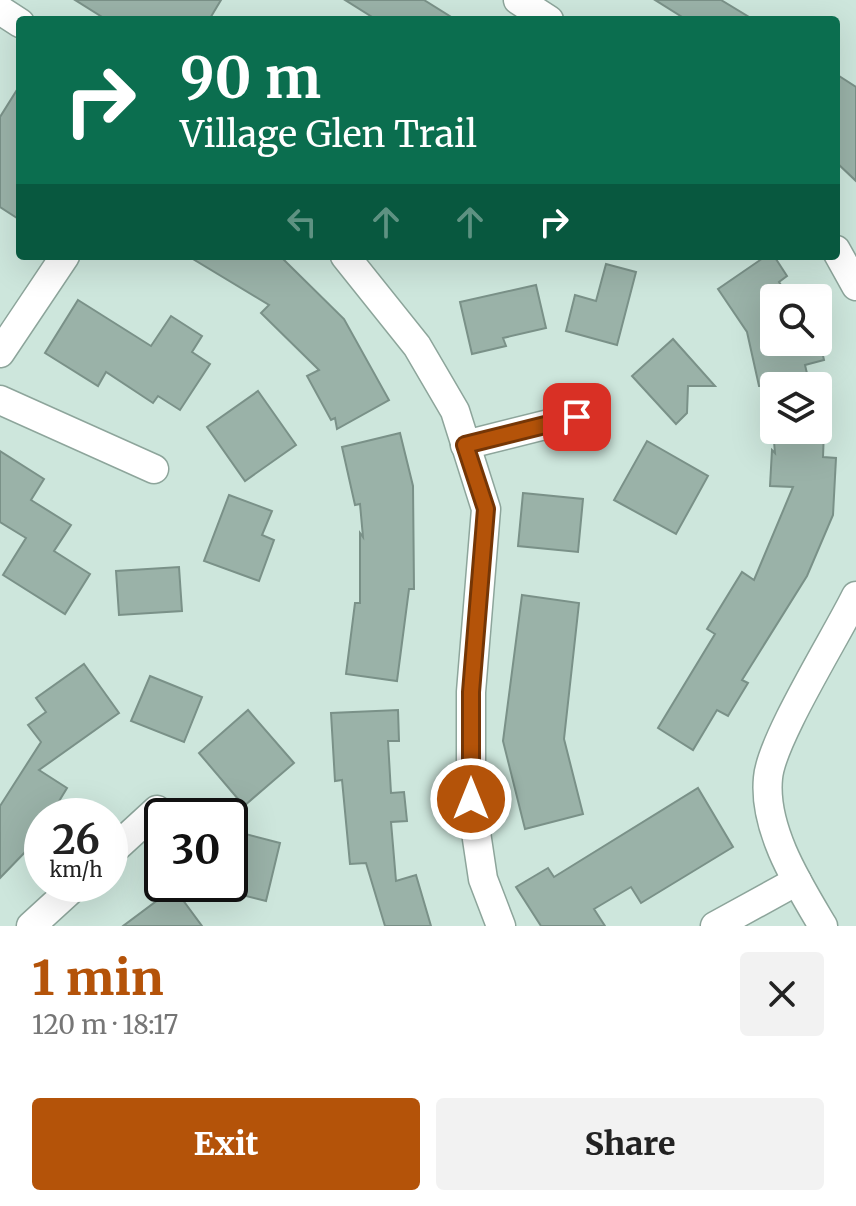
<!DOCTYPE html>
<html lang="en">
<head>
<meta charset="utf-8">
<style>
	body { margin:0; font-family:Merriweather,serif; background:#f2f2f2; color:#222; height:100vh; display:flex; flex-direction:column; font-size:30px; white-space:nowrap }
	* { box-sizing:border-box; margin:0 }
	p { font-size:26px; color:#767676 }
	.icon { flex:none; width:44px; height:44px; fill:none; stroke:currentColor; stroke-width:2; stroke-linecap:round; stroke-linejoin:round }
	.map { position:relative; height:926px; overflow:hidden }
	.sheet { display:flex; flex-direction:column; background:#fff; flex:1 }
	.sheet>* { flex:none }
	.hud { position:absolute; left:16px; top:16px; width:824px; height:244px; border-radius:8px; box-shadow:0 8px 32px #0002; background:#0b6e4f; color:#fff; overflow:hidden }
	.buttons { position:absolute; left:760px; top:284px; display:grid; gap:16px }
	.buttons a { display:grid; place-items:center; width:72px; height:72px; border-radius:8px; background:#fff; box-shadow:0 8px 32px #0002; font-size:40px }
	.speed { position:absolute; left:24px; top:798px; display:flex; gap:16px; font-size:40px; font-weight:700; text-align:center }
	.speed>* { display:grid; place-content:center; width:104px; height:104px; border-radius:50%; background:#fff; box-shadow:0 8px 32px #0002; line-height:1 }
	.speed small { font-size:20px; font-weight:400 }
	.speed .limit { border:4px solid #111; border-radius:12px; background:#fff; color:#111 }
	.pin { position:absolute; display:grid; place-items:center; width:68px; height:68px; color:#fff; margin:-34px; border-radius:16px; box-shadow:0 4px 12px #0006 }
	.me { position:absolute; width:88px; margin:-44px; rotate:0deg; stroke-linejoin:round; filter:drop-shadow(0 0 6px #0008) }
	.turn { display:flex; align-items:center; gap:28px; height:168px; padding:0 32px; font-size:36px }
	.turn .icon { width:104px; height:104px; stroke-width:2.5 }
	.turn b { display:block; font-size:56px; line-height:68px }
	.lanes { display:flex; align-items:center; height:76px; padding:0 32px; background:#0003; justify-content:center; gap:40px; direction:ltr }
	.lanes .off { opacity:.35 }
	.round { display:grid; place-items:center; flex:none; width:84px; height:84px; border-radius:8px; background:#f2f2f2 }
	.overview { display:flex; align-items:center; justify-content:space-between; height:136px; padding:0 32px }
	h1 { font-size:48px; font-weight:800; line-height:60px; color:#b45309 }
	.button { display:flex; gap:16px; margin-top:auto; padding:16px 32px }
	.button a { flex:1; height:92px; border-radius:8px; background:#b45309; color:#fff; font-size:32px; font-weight:800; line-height:92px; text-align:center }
	.button a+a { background:#f2f2f2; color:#222 }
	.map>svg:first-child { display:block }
	.building { fill:#9ab2a8; stroke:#7a9188; stroke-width:2 }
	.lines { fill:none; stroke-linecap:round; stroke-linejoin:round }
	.minor-casing { stroke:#8da59b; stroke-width:31 }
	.minor { stroke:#fff; stroke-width:28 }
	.route-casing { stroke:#753606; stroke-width:20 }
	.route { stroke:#b45309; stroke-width:14 }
</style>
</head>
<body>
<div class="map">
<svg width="856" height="926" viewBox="0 0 856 926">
	<rect width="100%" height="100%" fill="#cde6dc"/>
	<g class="building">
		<polygon points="75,0 221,0 209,20 107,20"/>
		<polygon points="345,0 424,0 456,20 377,20"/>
		<polygon points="655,0 721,0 754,20 687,20"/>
		<polygon points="836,74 856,87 856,181 836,162"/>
		<polygon points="20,85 20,220 0,207 0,117"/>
		<polygon points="188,256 280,256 344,319 389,400 337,429 335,418 331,420 307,376 319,370 261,313 269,305"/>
		<polygon points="766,256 774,256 787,276 779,282 790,298 774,298 774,342 820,342 824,360 805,365 810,386 759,386 747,332 718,289"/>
		<polygon points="606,264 636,272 617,345 566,331 575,295 596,301"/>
		<polygon points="536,285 546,328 503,338 506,346 472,354 460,302"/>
		<polygon points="78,300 151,346 171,316 202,336 192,352 210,364 180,410 158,396 153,403 106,372 98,386 45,353"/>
		<polygon points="673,339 715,386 688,386 687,413 676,424 632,376"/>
		<polygon points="258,391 296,445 245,481 207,427"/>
		<polygon points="773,430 824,430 823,457 836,458 833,515 807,576 742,680 748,683 728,716 717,710 693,750 658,728 715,634 707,629 742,572 754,580 793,487 770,486 772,450 775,453"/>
		<polygon points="400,433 413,486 414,589 409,589 397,681 346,674 355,603 360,603 360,533 363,537 360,504 355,505 342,447"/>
		<polygon points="647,441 708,476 676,534 614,500"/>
		<polygon points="0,451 44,479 31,500 71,525 54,551 90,574 65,614 3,575 26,538 0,522"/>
		<polygon points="523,493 583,499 578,552 518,546"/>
		<polygon points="229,495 272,511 262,535 274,540 259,581 204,561"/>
		<polygon points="179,567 182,611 119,615 116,571"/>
		<polygon points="522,595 579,603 564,739 583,814 525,829 503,741"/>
		<polygon points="84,664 119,713 39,770 67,788 50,816 42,816 42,828 28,849 0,878 0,806 41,742 28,725 46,712 36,698"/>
		<polygon points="150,676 202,697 184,742 131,721"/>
		<polygon points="248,710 294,763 244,806 199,753"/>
		<polygon points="398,710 399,741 388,741 391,793 404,792 407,821 391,822 396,881 416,875 431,926 385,926 366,863 350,864 342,780 335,781 331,713"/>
		<polygon points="698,788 733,847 641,903 631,887 594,909 605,926 541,926 516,887 548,868 554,877"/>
		<polygon points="230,830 280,843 266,901 230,892"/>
		<polygon points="174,888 202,926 123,926"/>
	</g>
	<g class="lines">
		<g class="minor-casing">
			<g id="minor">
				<polyline points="518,0 549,20"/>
				<polyline points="0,10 20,23"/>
				<polyline points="836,250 856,286"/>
				<polyline points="345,256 417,346 455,411 486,509 471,692 471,799 483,879 501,926"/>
				<polyline points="0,353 65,256"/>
				<polyline points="0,400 154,469"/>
				<polyline points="465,445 577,417"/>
				<polyline points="110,853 157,810"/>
				<polyline points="31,926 77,884"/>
				<polyline points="715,926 797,881"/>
				<path d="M823,926C798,884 763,829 768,778C771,740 836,637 856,596"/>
			</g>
		</g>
		<use href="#minor" class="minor"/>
	</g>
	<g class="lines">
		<g class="route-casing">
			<polyline id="route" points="471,799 471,692 486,509 465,445 577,417"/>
		</g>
		<use href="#route" class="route"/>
	</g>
</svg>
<div class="buttons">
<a><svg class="icon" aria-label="search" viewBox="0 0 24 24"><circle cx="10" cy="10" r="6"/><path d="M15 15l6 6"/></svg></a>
<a><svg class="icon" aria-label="layers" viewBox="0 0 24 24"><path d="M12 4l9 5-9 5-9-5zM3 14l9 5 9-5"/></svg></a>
</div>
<div class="speed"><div>26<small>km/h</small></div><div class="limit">30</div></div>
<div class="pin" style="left:577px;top:417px;background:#d93025"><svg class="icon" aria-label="arrive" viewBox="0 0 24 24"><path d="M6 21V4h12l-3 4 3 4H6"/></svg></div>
<svg class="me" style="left:471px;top:799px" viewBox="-20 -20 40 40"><circle r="17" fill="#b45309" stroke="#fff" stroke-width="3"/><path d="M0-11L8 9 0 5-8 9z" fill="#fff"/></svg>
<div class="hud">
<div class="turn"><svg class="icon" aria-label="right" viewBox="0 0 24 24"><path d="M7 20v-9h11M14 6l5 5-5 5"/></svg><div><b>90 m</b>Village Glen Trail</div></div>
<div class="lanes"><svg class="icon off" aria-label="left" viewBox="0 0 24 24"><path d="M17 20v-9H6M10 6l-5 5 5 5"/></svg><svg class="icon off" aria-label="ahead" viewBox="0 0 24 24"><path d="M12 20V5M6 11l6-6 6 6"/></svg><svg class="icon off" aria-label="ahead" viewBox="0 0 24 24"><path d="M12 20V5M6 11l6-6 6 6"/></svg><svg class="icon" aria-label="right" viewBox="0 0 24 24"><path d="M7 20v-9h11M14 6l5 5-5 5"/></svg></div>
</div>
</div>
<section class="sheet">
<div class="overview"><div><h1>1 min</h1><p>120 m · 18:17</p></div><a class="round"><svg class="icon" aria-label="close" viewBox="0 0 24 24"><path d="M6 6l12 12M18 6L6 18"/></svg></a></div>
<div class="button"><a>Exit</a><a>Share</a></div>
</section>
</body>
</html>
